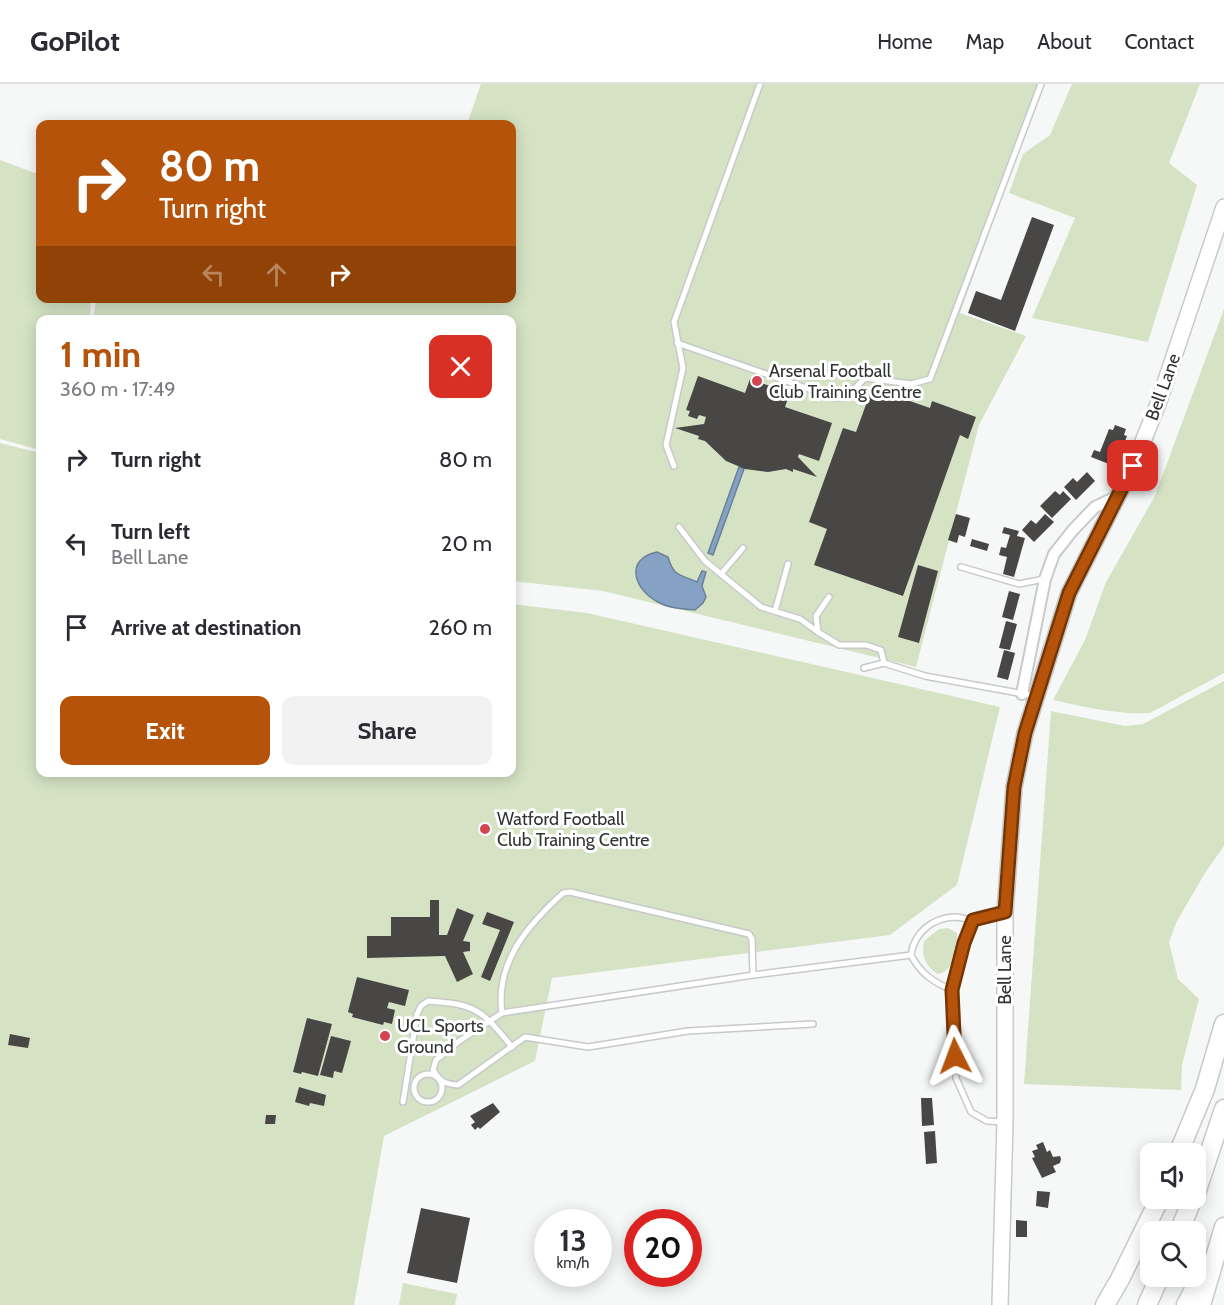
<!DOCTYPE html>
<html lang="en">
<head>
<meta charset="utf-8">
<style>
	body { margin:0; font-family:Cabin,sans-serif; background:#f2f2f3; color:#2b2b33; height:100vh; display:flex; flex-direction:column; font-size:22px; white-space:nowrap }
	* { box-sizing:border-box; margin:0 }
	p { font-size:20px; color:#7c7c81 }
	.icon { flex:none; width:33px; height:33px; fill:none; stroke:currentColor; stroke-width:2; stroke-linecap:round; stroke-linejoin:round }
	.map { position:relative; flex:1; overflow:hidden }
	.sheet { position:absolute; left:36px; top:231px; width:480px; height:462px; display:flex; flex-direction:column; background:#fff; border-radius:12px; box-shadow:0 3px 15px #0003 }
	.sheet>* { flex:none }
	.hud { position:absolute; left:36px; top:36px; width:480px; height:183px; border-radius:12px; box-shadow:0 3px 15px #0003; background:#b45309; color:#fff; overflow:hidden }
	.buttons { position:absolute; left:1140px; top:1059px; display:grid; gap:12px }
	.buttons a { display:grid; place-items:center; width:66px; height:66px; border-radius:12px; background:#fff; box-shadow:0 3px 15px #0003; font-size:30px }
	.speed { position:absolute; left:534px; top:1125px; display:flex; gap:12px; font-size:30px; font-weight:700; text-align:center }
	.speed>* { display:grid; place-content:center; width:78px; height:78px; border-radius:50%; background:#fff; box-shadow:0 3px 15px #0003; line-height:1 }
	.speed small { font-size:15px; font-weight:400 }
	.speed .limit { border:9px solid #d22; background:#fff; color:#111 }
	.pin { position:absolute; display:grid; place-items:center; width:51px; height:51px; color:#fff; margin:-26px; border-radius:12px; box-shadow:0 3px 9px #0006 }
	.me { position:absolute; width:66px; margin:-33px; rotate:357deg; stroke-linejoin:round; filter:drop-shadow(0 0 4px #0008) }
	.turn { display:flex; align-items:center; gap:21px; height:126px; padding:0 24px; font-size:27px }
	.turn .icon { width:78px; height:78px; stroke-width:2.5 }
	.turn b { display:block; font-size:42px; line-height:51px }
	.lanes { display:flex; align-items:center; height:57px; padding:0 24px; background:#0003; justify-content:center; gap:30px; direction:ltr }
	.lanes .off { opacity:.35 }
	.round { display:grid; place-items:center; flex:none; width:63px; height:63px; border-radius:12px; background:#f2f2f3 }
	.overview { display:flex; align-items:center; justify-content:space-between; height:102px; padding:0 24px }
	h1 { font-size:36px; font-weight:700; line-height:45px; color:#b45309 }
	.button { display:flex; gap:12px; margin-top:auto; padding:12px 24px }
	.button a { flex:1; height:69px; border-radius:12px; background:#b45309; color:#fff; font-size:24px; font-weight:700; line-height:69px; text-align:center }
	.button a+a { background:#f2f2f3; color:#2b2b33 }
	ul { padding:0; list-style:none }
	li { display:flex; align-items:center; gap:18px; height:84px; padding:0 24px }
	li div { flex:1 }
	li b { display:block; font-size:22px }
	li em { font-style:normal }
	header { display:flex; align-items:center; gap:36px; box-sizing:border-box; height:84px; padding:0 30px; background:#fff; border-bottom:2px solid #e1e1e2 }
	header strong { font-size:28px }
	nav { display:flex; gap:33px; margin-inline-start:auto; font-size:21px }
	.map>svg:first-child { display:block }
	.green { fill:#d5e3c4 }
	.water { fill:#85a2c5; stroke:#6c8199; stroke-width:1.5 }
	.building { fill:#484746 }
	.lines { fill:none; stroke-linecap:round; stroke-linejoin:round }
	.lane-casing { stroke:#c8c9ca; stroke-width:8 }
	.street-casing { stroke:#c8c9ca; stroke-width:14 }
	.secondary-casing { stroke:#c8c9ca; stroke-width:18 }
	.highway-casing { stroke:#c8c9ca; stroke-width:21 }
	.lane { stroke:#fff; stroke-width:5 }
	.street { stroke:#fff; stroke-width:10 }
	.secondary { stroke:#fff; stroke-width:15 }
	.highway { stroke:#fff; stroke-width:18 }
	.route-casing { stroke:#753606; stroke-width:15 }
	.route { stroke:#b45309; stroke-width:10 }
	.poi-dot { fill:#d34350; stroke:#fff; stroke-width:2 }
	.labels { text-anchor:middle; stroke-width:6; stroke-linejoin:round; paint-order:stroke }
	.poi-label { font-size:18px; fill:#323333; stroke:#fff; text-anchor:start }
	.street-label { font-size:18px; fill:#323333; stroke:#fff }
</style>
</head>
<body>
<header>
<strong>GoPilot</strong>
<nav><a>Home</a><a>Map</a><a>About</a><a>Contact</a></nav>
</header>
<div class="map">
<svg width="1224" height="1221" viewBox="0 0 1224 1221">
	<rect width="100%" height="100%" fill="#f6f8f8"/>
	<g class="green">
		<polygon points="481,0 1043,0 960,229 1026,252 979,341 916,583 603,507 512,497 512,236 93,236 96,215 512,214 512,40 467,40"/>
		<polygon points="1072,0 1200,0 1169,79 1197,101 1148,258 1032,234 1075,134 1009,109 1023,70 1050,51"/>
		<polygon points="0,76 40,91 40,214 91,215 90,235 40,236 40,366 0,355"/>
		<path d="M1224,225V589L1150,629C1118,631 1085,623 1053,616L1085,556L1106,498L1155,412Z"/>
		<polygon points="0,359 40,369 40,688 512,688 512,520 587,529 1000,623 957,801 890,851 552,894 535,977 384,1052 354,1221 0,1221"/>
		<polygon points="1224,597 1224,762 1205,789 1177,837 1169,858 1178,895 1199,915 1182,981 1181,1006 1024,1000 1051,627 1125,642 1143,640"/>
		<path d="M948,844L957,849C959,864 953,889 937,890C925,881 921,872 924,857L939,845Z"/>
		<polygon points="403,1199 457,1210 455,1221 399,1221"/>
	</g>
	<g class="water">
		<polygon points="739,383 744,385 713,471 708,469"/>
		<path d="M657,468L668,473C674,494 681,490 697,498L702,487L706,488L702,502L706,513L703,519L695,526C683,525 668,524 658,518C634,506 624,475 657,468Z"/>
	</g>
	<g class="building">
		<polygon points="1032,133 1054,141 1015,247 968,229 976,207 1001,216"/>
		<polygon points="698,292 745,309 750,295 790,309 785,323 832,339 819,377 799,370 798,373 817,393 793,385 793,388 786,385 768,388 745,385 726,377 705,357 698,355 699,352 675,344 704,340 706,333 699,331 697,335 688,332 690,327 686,326"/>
		<polygon points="872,304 930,324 932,317 976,333 968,355 960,351 903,512 814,481 827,445 809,438 843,344 856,348"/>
		<polygon points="1115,341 1126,345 1124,351 1127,352 1117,378 1111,375 1109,380 1091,373 1094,366 1100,368 1109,345 1113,346"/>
		<polygon points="1087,388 1095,397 1076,416 1064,403 1073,394 1077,398"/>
		<polygon points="1055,407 1060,411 1063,407 1071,415 1052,434 1040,422"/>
		<polygon points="956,430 970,434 965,453 959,451 957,459 948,456"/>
		<polygon points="1045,430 1054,438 1034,458 1022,446 1031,436 1036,440"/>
		<polygon points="1004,443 1019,447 1017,452 1025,454 1014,493 1003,490 1007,473 999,471 1001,463 1006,464 1010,451 1002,449"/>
		<polygon points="972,455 989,460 987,467 970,462"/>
		<polygon points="918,481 938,487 919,559 898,553"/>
		<polygon points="1009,507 1020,510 1013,536 1002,533"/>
		<polygon points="1006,537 1017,540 1010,566 999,564"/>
		<polygon points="1004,566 1015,569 1008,596 997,593"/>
		<polygon points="430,816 439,816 439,851 447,851 457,824 474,831 463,857 470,858 470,867 463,868 473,890 457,898 445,872 367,874 367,852 391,852 391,833 430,833"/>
		<polygon points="487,828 514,838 490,897 481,893 500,846 482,840"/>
		<polygon points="357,893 409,906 405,922 389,918 387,924 395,926 392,940 384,938 383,941 352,933 353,930 348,928"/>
		<polygon points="307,934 332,940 318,992 302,988 301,990 293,988"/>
		<polygon points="10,950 30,954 28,964 8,961"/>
		<polygon points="331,952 351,957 342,989 334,987 333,994 320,991"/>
		<polygon points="299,1003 326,1011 324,1022 310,1019 309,1022 295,1018"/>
		<polygon points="921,1014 932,1014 934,1041 922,1042"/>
		<polygon points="493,1019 500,1028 480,1045 478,1043 475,1046 471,1041 475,1038 470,1032"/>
		<polygon points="266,1031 276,1031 275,1040 265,1040"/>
		<polygon points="935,1047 937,1079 926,1080 924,1048"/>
		<polygon points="1043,1058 1047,1068 1050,1066 1053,1073 1060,1072 1061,1075 1060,1079 1053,1082 1056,1088 1042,1094 1032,1074 1035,1073 1032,1067 1038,1065 1036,1061"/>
		<polygon points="1037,1107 1050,1108 1048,1124 1036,1122"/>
		<polygon points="421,1124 470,1134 457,1199 407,1189"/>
		<polygon points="1016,1136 1027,1137 1027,1153 1016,1153"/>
	</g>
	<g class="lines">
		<g class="lane-casing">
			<g id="lane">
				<polyline points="677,259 835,314 846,313 865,294 911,300 930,295 1041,0"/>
				<polyline points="674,382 666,361 683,284 674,238 760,0"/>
				<polyline points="679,443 705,477 761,523 800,535 818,548"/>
				<polyline points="961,483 1019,500 1044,495"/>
				<polyline points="721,490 743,464"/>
				<polyline points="829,513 816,532 818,548 839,561 866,561 881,566 884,579"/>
				<polyline points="775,527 788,480"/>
				<polyline points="864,584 884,579 925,592 1035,612"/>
				<polyline points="973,836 964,859 952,906 956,994 971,1028 987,1037 1003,1038"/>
				<path d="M911,871C914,849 932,834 954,833C961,833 967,836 973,835C983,835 993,831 1002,829"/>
				<path d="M502,929C495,878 528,841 563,809L570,808L749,850L752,855L753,891"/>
				<path d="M813,940L688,947L588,963L525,953L458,1001C444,1000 440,997 433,986L436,976L458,958L502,929L753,891L911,871C920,889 933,898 952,906"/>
				<circle cx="428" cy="1004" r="14"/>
				<path d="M403,1018L417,930L421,922L428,917C476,920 482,926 512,963"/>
			</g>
		</g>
		<g class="street-casing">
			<polyline id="street" points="1022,610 1045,495 1054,470 1073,446 1095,423 1118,412"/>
		</g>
		<g class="secondary-casing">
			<polyline id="secondary" points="1000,1221 1005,1038 1005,828 1014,703 1025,649 1069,509 1133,382 1158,320 1224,123"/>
		</g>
		<g class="highway-casing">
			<g id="highway">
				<polyline points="1178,1070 1205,1005 1224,940"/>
				<polyline points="1196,1109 1224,1025"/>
				<polyline points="1179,1148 1193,1114"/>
				<polyline points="1105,1221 1120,1195 1160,1114"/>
				<polyline points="1147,1221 1160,1192"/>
				<polyline points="1186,1221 1200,1194"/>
				<polyline points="1201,1221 1224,1143"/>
			</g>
		</g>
		<use href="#lane" class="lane"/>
		<use href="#street" class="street"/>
		<use href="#secondary" class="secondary"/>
		<use href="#highway" class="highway"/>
	</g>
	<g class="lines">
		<g class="route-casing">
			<polyline id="route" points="955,972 952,906 964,859 973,836 1005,828 1014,703 1025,649 1069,509 1133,382"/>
		</g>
		<use href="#route" class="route"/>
	</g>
	<g class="poi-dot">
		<circle cx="757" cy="297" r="6"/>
		<circle cx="485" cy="745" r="6"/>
		<circle cx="385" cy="952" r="6"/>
	</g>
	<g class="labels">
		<g class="poi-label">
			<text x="769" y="293">Arsenal Football<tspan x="769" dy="21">Club Training Centre</tspan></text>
			<text x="497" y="741">Watford Football<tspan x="497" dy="21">Club Training Centre</tspan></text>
			<text x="397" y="948">UCL Sports<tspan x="397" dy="21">Ground</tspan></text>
		</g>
		<g class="street-label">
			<text transform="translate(1163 303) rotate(-70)" y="6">Bell Lane</text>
			<text transform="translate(1005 886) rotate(-90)" y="6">Bell Lane</text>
		</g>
	</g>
</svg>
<div class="buttons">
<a><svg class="icon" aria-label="sound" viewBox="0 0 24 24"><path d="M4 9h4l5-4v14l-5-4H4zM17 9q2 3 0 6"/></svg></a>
<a><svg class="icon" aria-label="search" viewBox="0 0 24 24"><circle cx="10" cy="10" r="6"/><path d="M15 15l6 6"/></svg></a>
</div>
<div class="speed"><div>13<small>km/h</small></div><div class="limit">20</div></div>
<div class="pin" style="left:1133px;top:382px;background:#d93025"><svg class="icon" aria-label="arrive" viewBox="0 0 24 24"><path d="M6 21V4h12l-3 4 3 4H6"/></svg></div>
<svg class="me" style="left:955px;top:972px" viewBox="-20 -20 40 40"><path d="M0-17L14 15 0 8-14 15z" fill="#b45309" stroke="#fff" stroke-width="4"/></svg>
<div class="hud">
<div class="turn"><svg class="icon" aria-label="right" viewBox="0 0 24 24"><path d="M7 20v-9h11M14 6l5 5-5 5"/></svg><div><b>80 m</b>Turn right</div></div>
<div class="lanes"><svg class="icon off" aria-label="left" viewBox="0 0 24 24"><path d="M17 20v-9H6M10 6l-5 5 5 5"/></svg><svg class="icon off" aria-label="ahead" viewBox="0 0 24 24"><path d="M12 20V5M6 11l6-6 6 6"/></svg><svg class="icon" aria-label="right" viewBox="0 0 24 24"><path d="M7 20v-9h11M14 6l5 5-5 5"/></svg></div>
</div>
<section class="sheet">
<div class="overview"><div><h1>1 min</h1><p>360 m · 17:49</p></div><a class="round" style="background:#d93025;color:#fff"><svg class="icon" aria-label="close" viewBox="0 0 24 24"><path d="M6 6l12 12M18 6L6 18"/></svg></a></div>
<ul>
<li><svg class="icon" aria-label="right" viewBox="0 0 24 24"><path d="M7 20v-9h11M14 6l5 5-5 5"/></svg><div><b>Turn right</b></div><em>80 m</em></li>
<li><svg class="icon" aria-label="left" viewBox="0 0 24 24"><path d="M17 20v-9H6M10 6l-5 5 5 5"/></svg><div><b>Turn left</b><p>Bell Lane</p></div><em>20 m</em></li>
<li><svg class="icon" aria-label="arrive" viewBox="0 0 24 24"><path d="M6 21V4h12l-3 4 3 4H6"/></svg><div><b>Arrive at destination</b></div><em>260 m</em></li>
</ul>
<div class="button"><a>Exit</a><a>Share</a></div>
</section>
</div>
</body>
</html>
